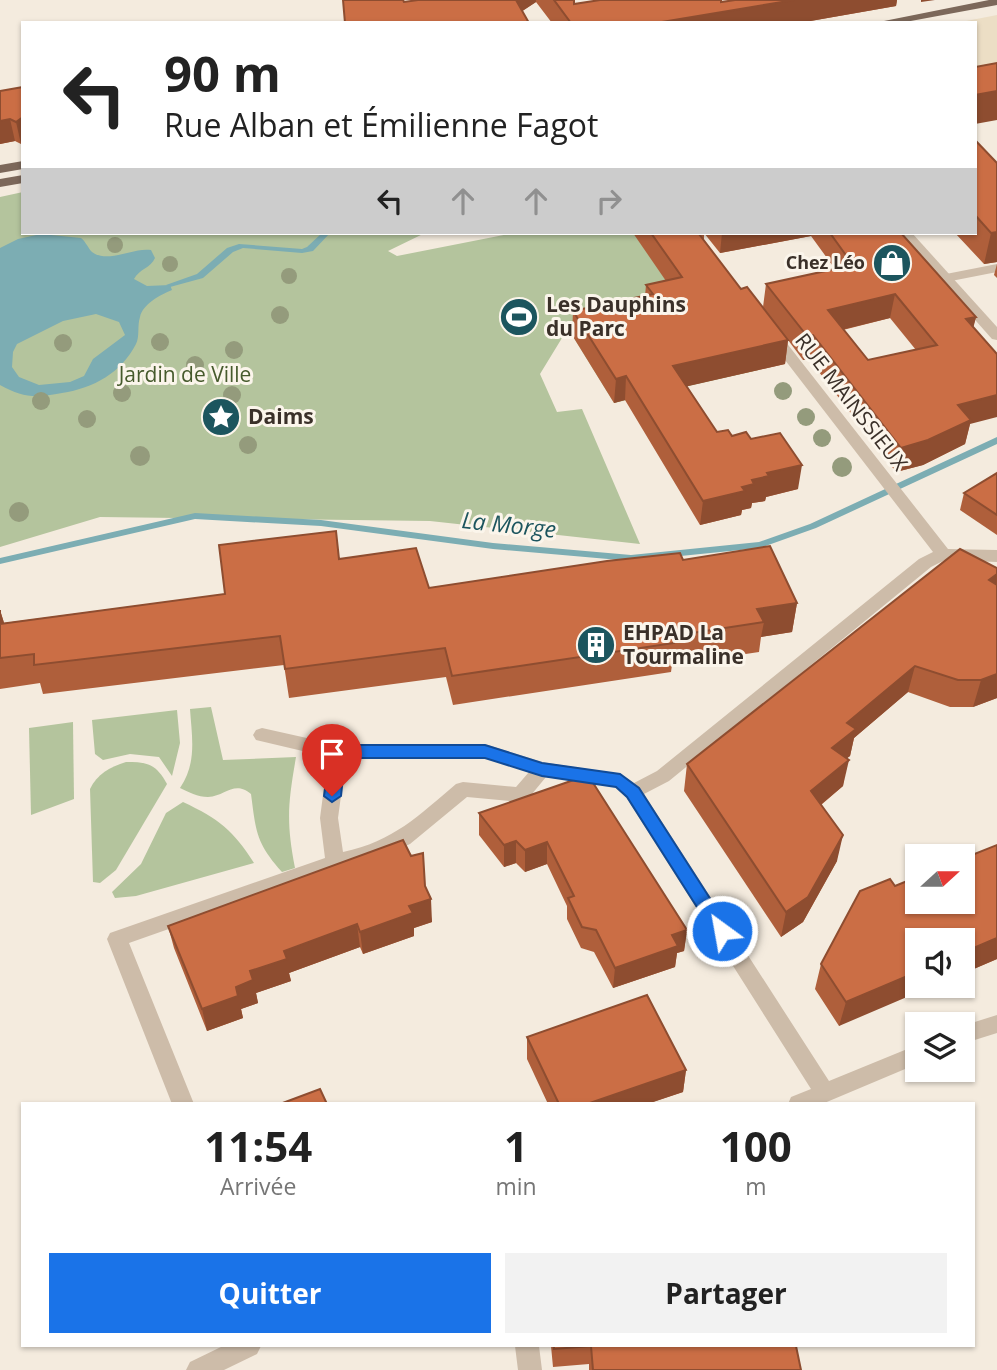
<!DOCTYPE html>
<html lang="fr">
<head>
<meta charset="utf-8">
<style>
	body { margin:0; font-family:"Open Sans",sans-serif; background:#f2f2f2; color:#222; height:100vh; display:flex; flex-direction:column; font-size:26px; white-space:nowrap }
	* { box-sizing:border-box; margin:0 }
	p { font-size:23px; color:#767676 }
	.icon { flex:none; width:38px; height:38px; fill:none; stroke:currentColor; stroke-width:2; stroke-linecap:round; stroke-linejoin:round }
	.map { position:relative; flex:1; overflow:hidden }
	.side { position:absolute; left:21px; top:1102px; width:954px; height:245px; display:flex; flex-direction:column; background:#fff; border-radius:0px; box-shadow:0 2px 5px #0004 }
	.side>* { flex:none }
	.banner { position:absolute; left:21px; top:21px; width:956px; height:214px; border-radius:0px; box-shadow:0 2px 5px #0004; background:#fff; color:#222; overflow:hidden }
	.needle { width:46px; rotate:69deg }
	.tools { position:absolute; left:905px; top:844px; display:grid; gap:14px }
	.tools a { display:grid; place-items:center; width:70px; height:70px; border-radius:0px; background:#fff; box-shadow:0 2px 5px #0004; font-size:35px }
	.pin { position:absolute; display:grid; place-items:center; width:60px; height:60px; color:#fff; margin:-72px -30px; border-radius:50% 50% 50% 0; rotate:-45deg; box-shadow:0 0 7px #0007 }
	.pin .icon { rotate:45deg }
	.me { position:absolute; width:77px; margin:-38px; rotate:328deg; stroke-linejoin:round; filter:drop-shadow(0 0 5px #0008) }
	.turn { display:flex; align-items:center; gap:24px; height:147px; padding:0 28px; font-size:32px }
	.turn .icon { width:91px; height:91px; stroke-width:2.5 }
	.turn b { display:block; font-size:49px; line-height:60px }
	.lanes { display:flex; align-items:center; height:66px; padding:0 28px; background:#0003; justify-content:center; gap:35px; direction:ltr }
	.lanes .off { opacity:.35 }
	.eta { display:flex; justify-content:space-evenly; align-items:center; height:119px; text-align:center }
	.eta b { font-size:42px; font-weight:700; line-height:49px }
	.primary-button { display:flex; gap:14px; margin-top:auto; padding:14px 28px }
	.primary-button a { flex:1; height:80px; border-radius:0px; background:#1a73e8; color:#fff; font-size:28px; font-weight:700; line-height:80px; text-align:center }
	.primary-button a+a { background:#f2f2f2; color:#222 }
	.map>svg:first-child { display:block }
	.green { fill:#b4c49d }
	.plaza { fill:#ecdec5 }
	.water { fill:#7cadb3; fill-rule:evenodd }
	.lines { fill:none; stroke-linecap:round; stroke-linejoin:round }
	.stream { fill:#7cadb3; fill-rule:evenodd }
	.service { fill:#cdbca9; fill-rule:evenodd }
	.minor { fill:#cdbca9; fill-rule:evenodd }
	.primary { fill:#7c685a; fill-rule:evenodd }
	.tree { fill:#949b7c }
	.wall { fill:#af5f3b; fill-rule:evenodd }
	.shaded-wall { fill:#8e4d30 }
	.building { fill:#cb6e45; stroke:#8e4d30; stroke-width:2; fill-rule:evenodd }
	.route { fill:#1a73e8; stroke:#114b97; stroke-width:2 }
	.labels { text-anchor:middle; stroke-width:6; stroke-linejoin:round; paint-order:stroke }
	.far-poi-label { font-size:18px; font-weight:bold; fill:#3a3029; stroke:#fbf5eb; text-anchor:end }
	.poi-label { font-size:21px; font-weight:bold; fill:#3a3029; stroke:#fbf5eb; text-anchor:start }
	.park-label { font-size:21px; fill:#465a2c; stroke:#fbf5eb }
	.street-label { font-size:21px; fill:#3a3029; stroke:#fbf5eb }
	.water-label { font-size:23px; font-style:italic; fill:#1c555e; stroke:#fbf5eb }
</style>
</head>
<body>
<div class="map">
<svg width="997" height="1370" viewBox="0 0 997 1370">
	<rect width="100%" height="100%" fill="#f4ebde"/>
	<g class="green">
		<polygon points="23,192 23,233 425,233 388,251 397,256 514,233 678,233 745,352 759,370 614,403 572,335 562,338 540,374 557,412 582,409 640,544 430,521 100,517 0,547 0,197"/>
		<path d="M211,707L223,760L296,757C288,804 286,821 295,868L282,872C256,843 256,832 251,794C234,780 226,796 208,797C198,797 188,792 180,788C197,763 192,738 190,709Z"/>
		<polygon points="177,710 180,743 172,776 159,757 130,754 103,760 95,754 92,720"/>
		<polygon points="73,722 74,799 31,815 29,728"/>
		<path d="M126,762C148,762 156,764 167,784L116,870L100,883L93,882L90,789C97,774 110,767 126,762Z"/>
		<path d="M183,802C219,819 233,830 254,863L136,896L115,898L112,892L141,864L166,813Z"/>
	</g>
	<polygon class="plaza" points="997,15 997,72 975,76 975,23 956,23"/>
	<path class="water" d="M41,234L81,238C86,242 88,248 92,252C108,264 133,247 151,250L155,258C151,268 139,269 134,279L147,286L170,285L172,290C160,295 143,304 140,317C137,326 140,336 136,344C121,373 94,388 62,393C36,398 23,398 0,385V248L18,239ZM96,314L119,322L125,335L93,359L84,376L70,382L39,385L19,377L12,367L13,352L17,344L63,321Z"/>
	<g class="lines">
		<g class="stream">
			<polygon points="322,233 330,233 313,251 302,253 243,248 233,252 203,278 170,287 166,285 197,274 227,248 239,244 302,249 307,247"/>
			<polygon points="997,437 997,444 816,528 760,548 631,561 493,549 321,526 195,519 0,564 0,558 195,513 321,520 493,543 631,555 759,542 810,524"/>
		</g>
		<g class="service">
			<polygon points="997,264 997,272 946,282 939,278 946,274"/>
			<polygon points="515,1346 539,1346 542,1370 518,1370"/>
		</g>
		<g class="minor">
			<polygon points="898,233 912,233 997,327 997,340 992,339"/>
			<path d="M773,331L778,332L948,549L997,550V562L945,560L931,567L669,781L644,794L829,1081L917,1045V1064L822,1104H788L791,1097L811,1089L626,797L615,787L546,777L527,800L520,802L467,797L410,844L377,859L336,870L129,943L194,1104H172L107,939L110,933L325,858L320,818L328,757L256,740L253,735L256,730L262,728L338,745L485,744L542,762L620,774L634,783L657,771L919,559L933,552L768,338V332ZM485,758L529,772L516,787L463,782L456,784C418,816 394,841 343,852L338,818L346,759Z"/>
			<polygon points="997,1015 997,1033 962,1044 962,1026"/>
			<polygon points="223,1346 261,1346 257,1354 224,1370 186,1370 190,1362"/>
		</g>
		<g class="primary">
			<polygon points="989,0 997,0 997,5 900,23 874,23"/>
			<polygon points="23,161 23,169 0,173 0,165"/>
			<polygon points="23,175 23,183 0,187 0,179"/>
		</g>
	</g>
	<g class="tree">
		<circle cx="115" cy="245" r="8"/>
		<circle cx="170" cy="264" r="8"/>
		<circle cx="289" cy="276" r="8"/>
		<circle cx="280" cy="315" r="9"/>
		<circle cx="160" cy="342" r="9"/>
		<circle cx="63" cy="343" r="9"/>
		<circle cx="234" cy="350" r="9"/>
		<circle cx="195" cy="365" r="9"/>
		<circle cx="783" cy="391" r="9"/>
		<circle cx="122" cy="393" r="9"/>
		<circle cx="232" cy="395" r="9"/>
		<circle cx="41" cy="401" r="9"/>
		<circle cx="806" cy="417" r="9"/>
		<circle cx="87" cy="419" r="9"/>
		<circle cx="822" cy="438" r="9"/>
		<circle cx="248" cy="445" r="9"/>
		<circle cx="140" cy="456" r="10"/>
		<circle cx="842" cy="467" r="10"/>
		<circle cx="19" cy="512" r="10"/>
	</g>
	<g class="wall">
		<polygon points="418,0 574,0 574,4 721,2 732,1 732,0 897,0 896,6 799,23 552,23 536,2 522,11 404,2"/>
		<polygon points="23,87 21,144 15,141 0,144 0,91"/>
		<polygon points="975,141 997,163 997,262 984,264 955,233 975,233"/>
		<path d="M633,233H901L976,317L973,327L970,424L965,444L923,465L896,472L809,359L803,360L788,340L785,364L687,386L717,432L751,439L798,489L766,497L765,501L752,503L751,508L742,510L741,515L700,525L625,400L614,403L572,335L573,311L645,296L646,285L666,281ZM704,233L720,253L811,236L835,269L766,284L763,307L741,289L704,240ZM890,318L916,350L868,360L843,330Z"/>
		<polygon points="997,264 997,278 994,275"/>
		<polygon points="997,473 997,535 960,510 964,493"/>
		<polygon points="960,549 997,698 973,707 950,707 908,692 854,738 850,756 846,758 843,786 821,805 837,861 803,922 781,937 684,791 687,764"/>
		<polygon points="339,559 429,588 683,560 797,603 792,632 761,637 759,652 672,665 671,672 453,705 446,677 289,698 284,665 43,694 40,683 0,689 0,610 4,623 225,594"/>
		<polygon points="588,775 687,930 684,951 677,953 675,967 613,988 594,952 581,948 567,919 567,906 547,864 525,872 516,863 504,867 479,835 479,813"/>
		<polygon points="425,886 432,922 414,928 414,936 363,954 360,947 289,973 291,981 256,993 258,1003 241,1009 243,1018 207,1031 174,948 168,926"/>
		<polygon points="895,886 997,959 962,974 962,940 839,1026 815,989 821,964"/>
		<polygon points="527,1037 686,1070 683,1092 647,1104 548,1104 527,1059"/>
		<polygon points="551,1346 796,1346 801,1370 589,1370 589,1364 553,1367"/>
	</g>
	<g class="shaded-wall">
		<polygon points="512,0 536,0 536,2 512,18"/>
		<polygon points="794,0 897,0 896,6 799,23 656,23"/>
		<polygon points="921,0 935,0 921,2"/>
		<polygon points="997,91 997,120 975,124 975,95"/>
		<polygon points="23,118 23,143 21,144 16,122"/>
		<polygon points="10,119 15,141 0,144 0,121"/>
		<polygon points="997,232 997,262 984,264 991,233"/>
		<polygon points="722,233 812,233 811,236 720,253"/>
		<polygon points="895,294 890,318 824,334 828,310"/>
		<polygon points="976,317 970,341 966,319"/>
		<polygon points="813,335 809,359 803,360 807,336"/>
		<polygon points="788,340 785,364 671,390 673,366"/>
		<polygon points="626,376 625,400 614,403 616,379"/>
		<polygon points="997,395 997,417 970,424 965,444 923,465 896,472 901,448 958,405"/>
		<polygon points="802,465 798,489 766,497 765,501 752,503 751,508 742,510 741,515 700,525 703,501 742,487 752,480 767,473"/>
		<polygon points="997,574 997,585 989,580"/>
		<polygon points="797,603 792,632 761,637 764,622 757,609"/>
		<polygon points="0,610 9,639 0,624"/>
		<polygon points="915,666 908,692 854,738 850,756 826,775 832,748 847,723"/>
		<polygon points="997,674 997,698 973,707 981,680"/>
		<polygon points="849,760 843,786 806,817 811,791"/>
		<polygon points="843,835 837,861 803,922 781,937 786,912"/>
		<polygon points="516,841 516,863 504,867 504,845"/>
		<polygon points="547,842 547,864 525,872 525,850"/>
		<polygon points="431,899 432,922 414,928 414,936 363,954 360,932 409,906"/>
		<polygon points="357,924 360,947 289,973 291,981 256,993 258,1003 241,1009 243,1018 207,1031 202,1009 236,987 250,971 284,951"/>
		<polygon points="687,930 684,951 677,953 675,967 613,988 615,968 672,935"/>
		<polygon points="997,938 997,959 962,974 962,953"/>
		<polygon points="917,972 917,985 935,985 839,1026 846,1002"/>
		<polygon points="686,1070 683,1092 647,1104 587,1104"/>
	</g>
	<g class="building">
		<polygon points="343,0 403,0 404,2 418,0 516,0 529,23 345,23"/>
		<polygon points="554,0 574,0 574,4 600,0 721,0 721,2 735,0 794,0 656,23 571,23"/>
		<polygon points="997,63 997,91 975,95 975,67"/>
		<polygon points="23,87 23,117 16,122 10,119 0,121 0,91"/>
		<polygon points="975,140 997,163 997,232 991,233 975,215"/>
		<polygon points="651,233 704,233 699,234 741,289 747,287 788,340 673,366 717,432 728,430 732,436 746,432 751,439 780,433 802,465 767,473 769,476 752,480 754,484 742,487 745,491 703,501 626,376 616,379 573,311 653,294 646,285 682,277"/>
		<path d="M830,233H901L976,317L966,319L997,354V395L958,405L971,420L928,440L901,448L813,335L807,336L766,284L853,265ZM895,294L937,345L868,360L828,310Z"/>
		<polygon points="997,473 997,515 964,493"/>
		<polygon points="336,531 339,559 416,548 429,588 607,561 680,553 683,560 770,546 797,603 757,609 764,622 672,636 674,643 452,676 445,648 285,669 280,636 34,665 34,654 0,658 0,610 0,624 225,594 219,545"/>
		<polygon points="960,549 997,568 997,574 989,580 997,585 997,674 981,680 958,680 915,666 847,723 856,729 832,748 849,760 811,791 843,835 808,897 786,912 687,764"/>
		<polygon points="588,775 687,930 672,935 678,946 615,968 596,930 582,927 568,898 574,896 547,842 525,850 516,841 504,845 479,813"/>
		<polygon points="403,840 411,856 423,853 425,886 431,899 409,906 413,913 360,932 357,924 284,951 287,959 250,971 253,980 236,987 238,996 202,1009 168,926"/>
		<polygon points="997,845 997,938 962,953 962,940 917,940 917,972 846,1002 821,964 860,891 890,879 895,886 917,877 917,901 962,901 962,859"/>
		<polygon points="647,995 686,1070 587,1104 559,1104 527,1037"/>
		<polygon points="320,1089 327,1104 280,1104"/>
		<polygon points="554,1346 796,1346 801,1370 593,1370 591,1346 554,1349"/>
	</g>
	<polygon class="route" points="338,745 485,745 542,763 620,774 639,788 731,931 728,937 716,937 627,797 616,787 542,776 485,758 345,758 341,796 332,802 324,796 330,752"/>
	<defs>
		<g id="shop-disc" transform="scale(2.0125)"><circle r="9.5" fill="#1c555e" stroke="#fbf5eb"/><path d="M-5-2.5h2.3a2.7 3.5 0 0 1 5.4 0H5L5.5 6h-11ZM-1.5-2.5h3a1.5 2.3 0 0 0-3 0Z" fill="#fff"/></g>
		<g id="stadium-disc" transform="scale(2.0125)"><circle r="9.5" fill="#1c555e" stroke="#fbf5eb"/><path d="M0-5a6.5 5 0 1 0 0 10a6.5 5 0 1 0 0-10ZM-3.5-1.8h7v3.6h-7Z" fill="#fff"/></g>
		<g id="sight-disc" transform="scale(2.0125)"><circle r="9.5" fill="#1c555e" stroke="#fbf5eb"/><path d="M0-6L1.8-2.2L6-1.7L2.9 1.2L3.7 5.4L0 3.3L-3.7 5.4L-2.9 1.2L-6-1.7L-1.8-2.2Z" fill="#fff"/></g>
		<g id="building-disc" transform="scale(2.0125)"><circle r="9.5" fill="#1c555e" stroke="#fbf5eb"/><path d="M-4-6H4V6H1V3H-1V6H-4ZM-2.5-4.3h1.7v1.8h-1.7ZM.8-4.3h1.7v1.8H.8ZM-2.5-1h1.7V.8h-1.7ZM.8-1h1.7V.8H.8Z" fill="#fff"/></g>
	</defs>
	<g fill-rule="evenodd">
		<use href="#shop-disc" x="892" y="263"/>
		<use href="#stadium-disc" x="519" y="317"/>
		<use href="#sight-disc" x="221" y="417"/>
		<use href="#building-disc" x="596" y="645"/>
	</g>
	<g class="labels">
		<g class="far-poi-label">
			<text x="865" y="269">Chez Léo</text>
		</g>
		<g class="poi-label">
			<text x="546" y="312">Les Dauphins<tspan x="546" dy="24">du Parc</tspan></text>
			<text x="248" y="424">Daims</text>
			<text x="623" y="640">EHPAD La<tspan x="623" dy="24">Tourmaline</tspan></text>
		</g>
		<g class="park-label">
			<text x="185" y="382">Jardin de Ville</text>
		</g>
		<g class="street-label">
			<text transform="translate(851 402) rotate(52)" y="7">RUE MAINSSIEUX</text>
		</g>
		<g class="water-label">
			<text transform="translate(509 525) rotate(6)" y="8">La Morge</text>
		</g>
	</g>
</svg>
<div class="tools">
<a><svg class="needle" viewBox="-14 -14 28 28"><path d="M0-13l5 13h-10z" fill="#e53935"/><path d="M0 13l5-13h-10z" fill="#767676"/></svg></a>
<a><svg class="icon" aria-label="sound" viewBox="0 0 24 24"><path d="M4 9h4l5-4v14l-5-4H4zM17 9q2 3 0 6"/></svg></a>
<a><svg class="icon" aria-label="layers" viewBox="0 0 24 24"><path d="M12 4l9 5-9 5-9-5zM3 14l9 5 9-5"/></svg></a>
</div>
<div class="pin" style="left:332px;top:796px;background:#d93025"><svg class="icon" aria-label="arrive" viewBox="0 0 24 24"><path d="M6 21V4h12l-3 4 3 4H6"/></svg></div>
<svg class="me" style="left:722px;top:931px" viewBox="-20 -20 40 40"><circle r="17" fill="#1a73e8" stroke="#fff" stroke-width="3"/><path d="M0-11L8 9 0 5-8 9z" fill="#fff"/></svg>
<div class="banner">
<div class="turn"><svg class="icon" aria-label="left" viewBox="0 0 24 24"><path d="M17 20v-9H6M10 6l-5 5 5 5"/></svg><div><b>90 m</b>Rue Alban et Émilienne Fagot</div></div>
<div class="lanes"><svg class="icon" aria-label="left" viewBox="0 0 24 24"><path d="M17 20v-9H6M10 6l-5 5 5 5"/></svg><svg class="icon off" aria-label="ahead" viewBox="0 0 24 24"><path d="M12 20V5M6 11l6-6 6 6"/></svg><svg class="icon off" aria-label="ahead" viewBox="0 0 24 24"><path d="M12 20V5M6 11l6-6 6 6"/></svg><svg class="icon off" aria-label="right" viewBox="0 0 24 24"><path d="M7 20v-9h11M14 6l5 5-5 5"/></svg></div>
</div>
<section class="side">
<div class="eta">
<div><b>11:54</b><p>Arrivée</p></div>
<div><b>1</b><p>min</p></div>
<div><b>100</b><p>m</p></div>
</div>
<div class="primary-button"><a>Quitter</a><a>Partager</a></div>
</section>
</div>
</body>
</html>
